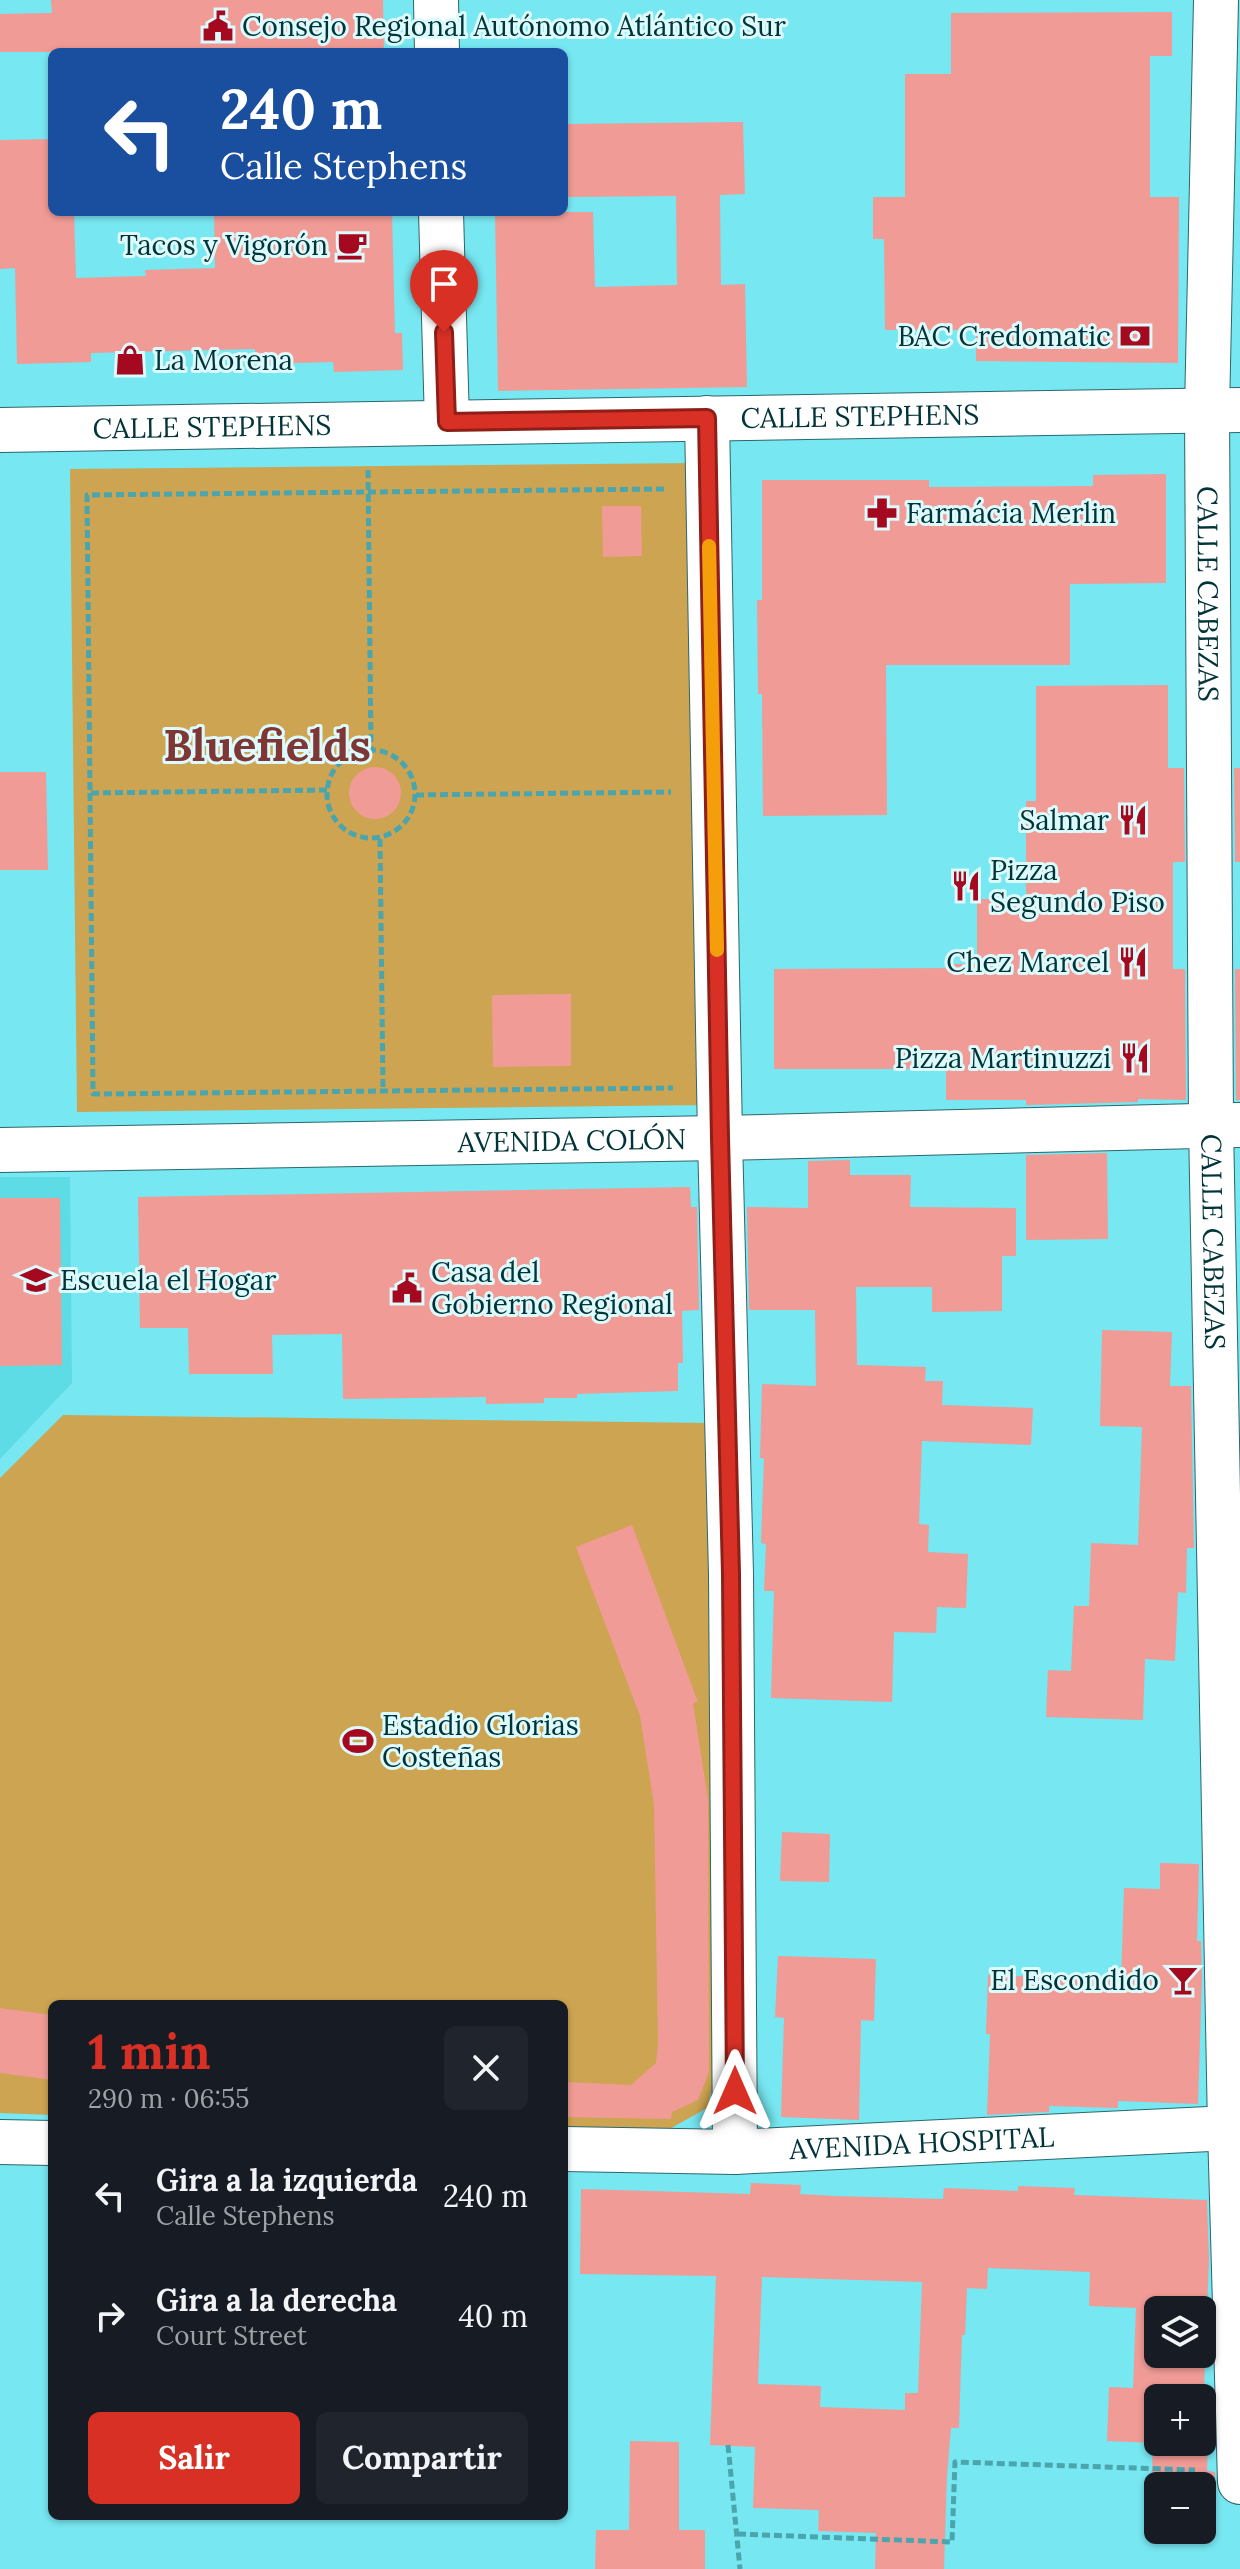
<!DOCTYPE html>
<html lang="es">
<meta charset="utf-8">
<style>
body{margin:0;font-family:Lora,serif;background:#20242c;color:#f1f3f6;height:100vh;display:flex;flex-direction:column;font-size:30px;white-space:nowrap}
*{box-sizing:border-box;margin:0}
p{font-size:26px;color:#9ea1a6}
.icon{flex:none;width:44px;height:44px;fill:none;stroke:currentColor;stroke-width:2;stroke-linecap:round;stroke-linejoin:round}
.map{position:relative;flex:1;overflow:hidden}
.drawer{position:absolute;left:48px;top:2000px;width:520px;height:520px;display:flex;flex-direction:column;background:#171b24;border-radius:12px;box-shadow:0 2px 6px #0004}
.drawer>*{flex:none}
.guide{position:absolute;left:48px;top:48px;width:520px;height:168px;border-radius:12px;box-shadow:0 2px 6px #0004;background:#1a4fa0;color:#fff;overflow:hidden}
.buttons{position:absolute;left:1144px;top:2296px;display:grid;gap:16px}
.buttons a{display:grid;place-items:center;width:72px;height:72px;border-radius:12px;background:#171b24;box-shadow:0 2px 6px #0004;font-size:40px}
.pin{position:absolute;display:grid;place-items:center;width:68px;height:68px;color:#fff;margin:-82px -34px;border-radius:50% 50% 50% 0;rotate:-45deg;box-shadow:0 0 8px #0007}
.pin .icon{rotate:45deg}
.me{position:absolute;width:88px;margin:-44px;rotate:0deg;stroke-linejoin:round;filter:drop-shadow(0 0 6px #0008)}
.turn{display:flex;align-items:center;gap:28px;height:168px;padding:0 40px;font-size:36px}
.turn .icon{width:104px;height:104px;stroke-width:2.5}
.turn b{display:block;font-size:56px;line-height:68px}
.round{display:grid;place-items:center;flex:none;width:84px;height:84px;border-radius:12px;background:#20242c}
.summary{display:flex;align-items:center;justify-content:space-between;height:136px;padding:0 40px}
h1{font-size:48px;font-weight:800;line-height:60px;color:#d93025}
.action{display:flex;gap:16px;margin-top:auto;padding:16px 40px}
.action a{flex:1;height:92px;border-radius:12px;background:#d93025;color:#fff;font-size:32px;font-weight:800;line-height:92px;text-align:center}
.action a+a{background:#20242c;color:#f1f3f6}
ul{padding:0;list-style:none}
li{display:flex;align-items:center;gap:24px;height:120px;padding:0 40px}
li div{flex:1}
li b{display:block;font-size:30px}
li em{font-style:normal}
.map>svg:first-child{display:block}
</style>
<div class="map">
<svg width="1240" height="2569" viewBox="0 0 1240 2569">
<rect width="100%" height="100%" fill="#77e7f1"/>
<polygon fill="#5ddce6" points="0,1177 70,1177 72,1383 0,1459"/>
<g fill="#cda451">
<polygon points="701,463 708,1105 77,1112 70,469"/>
<polygon points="63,1415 711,1423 722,2054 707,2108 666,2131 564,2128 564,2004 52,2004 52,2115 0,2113 0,1478"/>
</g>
<g fill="#f19b96" fill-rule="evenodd">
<polygon points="51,0 383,0 384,52 0,52 0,14 52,13"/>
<polygon points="1172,12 1172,56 1150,56 1150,197 1179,197 1178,363 976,361 976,330 885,330 884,239 873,239 873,197 905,197 905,74 951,74 951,13"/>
<polygon points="743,122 745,194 720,195 721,285 745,284 747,387 498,391 495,212 593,212 595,287 677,285 676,196 564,197 564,124"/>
<polygon points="52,139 52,212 74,212 76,278 146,276 145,270 215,268 214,212 392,212 395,333 402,333 403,370 334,372 333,362 256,364 255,349 91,353 91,362 17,364 15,268 0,269 0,140"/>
<polygon points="1166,474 1166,583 1070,584 1070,665 886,665 887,815 763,816 762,694 758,694 757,600 762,600 762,480 929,480 929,487 1093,486 1093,475"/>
<polygon points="602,506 641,506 642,556 603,557"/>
<polygon points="1168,685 1168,768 1184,768 1185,862 1173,862 1173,969 1185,969 1186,1100 1138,1099 1138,1102 1026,1105 1026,1100 946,1100 946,1069 774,1069 774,969 945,968 945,964 977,964 977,899 1026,899 1026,801 1036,801 1036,686"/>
<circle cx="375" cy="793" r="26"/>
<polygon points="1234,768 1240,768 1240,862 1235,862"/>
<polygon points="0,772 46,772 48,870 0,870"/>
<polygon points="1235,969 1240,969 1240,1100 1236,1100"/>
<polygon points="571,994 571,1066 493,1067 492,995"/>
<polygon points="1107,1153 1108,1239 1026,1240 1026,1155"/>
<polygon points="850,1160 850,1175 911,1175 910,1207 1016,1208 1016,1256 1002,1256 1002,1311 932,1312 932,1287 856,1287 857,1365 926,1367 925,1381 943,1381 942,1405 1033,1408 1031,1445 922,1441 919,1524 929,1525 928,1552 968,1554 966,1608 937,1607 936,1633 894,1632 892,1702 771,1698 774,1591 764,1591 766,1544 761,1543 764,1458 760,1458 762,1384 816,1386 815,1310 749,1310 747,1207 808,1208 808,1161"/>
<polygon points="690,1187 691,1207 697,1207 699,1310 682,1311 683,1363 678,1363 678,1391 577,1394 577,1398 544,1398 544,1403 486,1404 486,1397 343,1399 342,1334 272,1335 273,1374 189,1374 188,1328 140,1328 138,1197"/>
<polygon points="0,1198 60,1198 62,1365 0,1366"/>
<polygon points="1102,1330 1172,1332 1170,1386 1191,1386 1194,1548 1187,1548 1186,1593 1178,1592 1175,1661 1145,1659 1143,1720 1046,1717 1048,1670 1071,1671 1074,1606 1089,1606 1091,1543 1138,1545 1142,1427 1100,1426"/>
<polygon points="632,1525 698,1702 693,1703 708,1800 709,2072 698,2100 672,2112 671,2119 564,2117 564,2082 631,2085 656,2063 658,2043 654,1805 640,1716 576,1547"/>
<polygon points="782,1832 830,1834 829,1882 780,1881"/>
<polygon points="1160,1863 1199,1864 1197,1941 1201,1941 1202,1977 1198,2104 1118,2101 1118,2108 1049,2106 1049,2112 987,2115 990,2034 986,2034 988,1975 1121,1980 1124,1888 1160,1889"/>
<polygon points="778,1956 876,1959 874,2021 861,2020 859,2120 781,2117 784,2018 775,2017"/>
<polygon points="0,2008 52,2015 52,2080 0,2073"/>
<path d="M 751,2183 L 801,2185 L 800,2194 L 835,2196 L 943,2199 L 944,2188 L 1018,2191 L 1018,2186 L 1075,2188 L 1074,2195 L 1207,2200 L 1209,2259 L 1204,2390 L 1210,2390 L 1207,2471 L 1215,2472 L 1215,2523 L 1202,2522 L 1202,2486 L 1158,2486 L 1158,2521 L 1150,2520 L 1153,2443 L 1107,2441 L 1109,2387 L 1133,2388 L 1136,2308 L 1089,2306 L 1090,2272 L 988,2268 L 987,2289 L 967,2288 L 965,2335 L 962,2335 L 959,2428 L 951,2428 L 947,2476 L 944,2569 L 875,2569 L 876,2533 L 818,2531 L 819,2510 L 753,2508 L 755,2447 L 710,2445 L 716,2276 L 580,2274 L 581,2189 L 750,2194 ZM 762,2277 L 922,2282 L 918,2393 L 905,2393 L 905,2410 L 820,2407 L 821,2386 L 758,2384 ZM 1158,2310 L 1202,2310 L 1202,2354 L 1158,2354 ZM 1158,2398 L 1202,2398 L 1202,2442 L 1158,2442 Z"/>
<polygon points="630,2441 679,2442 679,2530 705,2530 705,2569 595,2569 596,2530 629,2530"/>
</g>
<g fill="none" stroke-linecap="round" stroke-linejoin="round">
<g stroke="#2b676c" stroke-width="46">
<g id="minor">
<polyline points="436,0 437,52"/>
<path id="s1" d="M 1216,0 L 1207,410 L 1211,1125 L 1230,2128 L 1240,2482"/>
<polyline points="441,212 447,422"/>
<polyline points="707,418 720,1138 731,1574 735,2152"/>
<path id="s2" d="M 0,430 L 1240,410"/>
<path id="s3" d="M 0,1150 L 720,1138 L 1238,1125"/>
<polyline points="0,2142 52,2143"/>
<path id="s4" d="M 564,2149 L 735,2152 L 1230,2128"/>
</g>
</g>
<g stroke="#4ba5ad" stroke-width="5" stroke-dasharray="8 4" stroke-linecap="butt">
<polyline points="368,470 371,749"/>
<circle cx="371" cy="794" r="44"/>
<polyline points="327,790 90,793 87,495 664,489"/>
<polyline points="90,793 93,1094 673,1088"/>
<polyline points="416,795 671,792"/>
<polyline points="380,839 383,1091"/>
<polyline points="728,2445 740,2569"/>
<polyline points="738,2534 952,2542 955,2462 1195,2470"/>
</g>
<use href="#minor" stroke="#fff" stroke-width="44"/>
</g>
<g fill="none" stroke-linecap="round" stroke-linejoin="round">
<g stroke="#8d1f18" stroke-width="20">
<polyline id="route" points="444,332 447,422 707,418 720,1138 731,1574 735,2091"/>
</g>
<use href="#route" stroke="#d93025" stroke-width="14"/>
<polyline stroke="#f59e0b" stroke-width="14" points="709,546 717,950"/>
</g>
<defs>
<g id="civic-bare" transform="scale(2.4)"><path d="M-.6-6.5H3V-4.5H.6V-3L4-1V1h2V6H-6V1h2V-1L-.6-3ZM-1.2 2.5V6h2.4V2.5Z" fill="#a40920" stroke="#ddfafd" stroke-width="2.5" paint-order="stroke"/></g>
<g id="cafe-bare" transform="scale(2.4)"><path d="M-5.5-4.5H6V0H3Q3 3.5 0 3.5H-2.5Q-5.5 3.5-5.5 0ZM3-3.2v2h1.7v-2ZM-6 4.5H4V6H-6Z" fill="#a40920" stroke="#ddfafd" stroke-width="2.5" paint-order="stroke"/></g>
<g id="bank-bare" transform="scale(2.4)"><path d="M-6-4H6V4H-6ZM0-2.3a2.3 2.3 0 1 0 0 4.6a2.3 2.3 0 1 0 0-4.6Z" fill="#a40920" stroke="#ddfafd" stroke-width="2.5" paint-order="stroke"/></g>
<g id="shop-bare" transform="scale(2.4)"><path d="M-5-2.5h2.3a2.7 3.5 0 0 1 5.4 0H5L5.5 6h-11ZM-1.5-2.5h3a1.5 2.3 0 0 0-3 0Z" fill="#a40920" stroke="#ddfafd" stroke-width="2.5" paint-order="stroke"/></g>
<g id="pharmacy-bare" transform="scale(2.4)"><path d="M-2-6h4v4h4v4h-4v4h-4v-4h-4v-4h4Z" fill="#a40920" stroke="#ddfafd" stroke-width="2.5" paint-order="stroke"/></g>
<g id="restaurant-bare" transform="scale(2.4)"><path d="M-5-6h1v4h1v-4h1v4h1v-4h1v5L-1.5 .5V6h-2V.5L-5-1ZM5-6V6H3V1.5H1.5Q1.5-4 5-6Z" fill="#a40920" stroke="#ddfafd" stroke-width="2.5" paint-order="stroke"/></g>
<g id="school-bare" transform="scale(2.4)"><path d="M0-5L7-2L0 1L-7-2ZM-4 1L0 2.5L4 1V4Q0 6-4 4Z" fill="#a40920" stroke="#ddfafd" stroke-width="2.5" paint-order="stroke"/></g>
<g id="stadium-bare" transform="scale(2.4)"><path d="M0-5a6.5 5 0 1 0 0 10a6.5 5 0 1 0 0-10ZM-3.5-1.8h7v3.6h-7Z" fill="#a40920" stroke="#ddfafd" stroke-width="2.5" paint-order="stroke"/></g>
<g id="bar-bare" transform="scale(2.4)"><path d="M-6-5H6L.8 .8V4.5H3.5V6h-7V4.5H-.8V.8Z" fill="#a40920" stroke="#ddfafd" stroke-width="2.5" paint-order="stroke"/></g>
</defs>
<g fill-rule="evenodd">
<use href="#civic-bare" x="218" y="26"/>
<use href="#cafe-bare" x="352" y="245"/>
<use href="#bank-bare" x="1135" y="336"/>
<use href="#shop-bare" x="130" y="360"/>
<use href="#pharmacy-bare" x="882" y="513"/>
<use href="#restaurant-bare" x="1133" y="820"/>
<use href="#restaurant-bare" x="966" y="886"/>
<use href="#restaurant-bare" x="1133" y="962"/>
<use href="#restaurant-bare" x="1135" y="1058"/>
<use href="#school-bare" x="36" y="1280"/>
<use href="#civic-bare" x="407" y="1288"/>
<use href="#stadium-bare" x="358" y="1741"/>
<use href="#bar-bare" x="1183" y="1980"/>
</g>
<g text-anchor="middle" stroke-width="6" stroke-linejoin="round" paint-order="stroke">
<g font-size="28" fill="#003438" stroke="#ddfafd" text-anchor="start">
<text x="242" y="36">Consejo Regional Autónomo Atlántico Sur</text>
<text x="328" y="255" text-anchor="end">Tacos y Vigorón</text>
<text x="1111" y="346" text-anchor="end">BAC Credomatic</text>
<text x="154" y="370">La Morena</text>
<text x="906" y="523">Farmácia Merlin</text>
<text x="1109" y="830" text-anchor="end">Salmar</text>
<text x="990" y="880">Pizza<tspan x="990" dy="32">Segundo Piso</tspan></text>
<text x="1109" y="972" text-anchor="end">Chez Marcel</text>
<text x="1111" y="1068" text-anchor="end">Pizza Martinuzzi</text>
<text x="431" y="1282">Casa del<tspan x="431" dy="32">Gobierno Regional</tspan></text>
<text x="60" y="1290">Escuela el Hogar</text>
<text x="382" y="1735">Estadio Glorias<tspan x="382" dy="32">Costeñas</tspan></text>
<text x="1159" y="1990" text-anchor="end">El Escondido</text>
</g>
<g font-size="28" fill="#003438" stroke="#ddfafd">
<text dy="10" stroke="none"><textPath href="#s2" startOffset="860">CALLE STEPHENS</textPath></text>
<text dy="10" stroke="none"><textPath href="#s2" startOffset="212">CALLE STEPHENS</textPath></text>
<text dy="10" stroke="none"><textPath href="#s1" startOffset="594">CALLE CABEZAS</textPath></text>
<text dy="10" stroke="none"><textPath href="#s3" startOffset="572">AVENIDA COLÓN</textPath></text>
<text dy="10" stroke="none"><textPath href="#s1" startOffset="1242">CALLE CABEZAS</textPath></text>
<text dy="10" stroke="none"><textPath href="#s4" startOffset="358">AVENIDA HOSPITAL</textPath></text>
</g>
<g font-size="44" font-weight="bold" fill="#7e3735" stroke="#ddfafd">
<text x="267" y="761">Bluefields</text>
</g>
</g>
</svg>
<div class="buttons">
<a><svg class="icon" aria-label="layers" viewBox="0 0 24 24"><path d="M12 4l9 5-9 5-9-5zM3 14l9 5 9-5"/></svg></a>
<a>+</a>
<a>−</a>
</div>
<div class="pin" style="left:444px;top:332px;background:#d93025"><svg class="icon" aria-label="arrive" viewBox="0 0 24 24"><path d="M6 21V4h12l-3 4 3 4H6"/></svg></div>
<svg class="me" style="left:735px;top:2091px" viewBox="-20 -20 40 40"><path d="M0-17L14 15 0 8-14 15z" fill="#d93025" stroke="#fff" stroke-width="4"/></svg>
<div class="guide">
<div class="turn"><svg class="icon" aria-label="left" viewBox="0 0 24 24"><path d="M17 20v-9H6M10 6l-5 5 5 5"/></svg><div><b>240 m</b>Calle Stephens</div></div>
</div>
<section class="drawer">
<div class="summary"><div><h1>1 min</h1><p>290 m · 06:55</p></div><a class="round"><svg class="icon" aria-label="close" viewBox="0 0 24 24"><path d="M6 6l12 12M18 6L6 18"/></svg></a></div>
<ul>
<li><svg class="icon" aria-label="left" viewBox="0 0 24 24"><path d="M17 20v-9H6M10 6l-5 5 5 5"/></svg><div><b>Gira a la izquierda</b><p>Calle Stephens</p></div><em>240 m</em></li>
<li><svg class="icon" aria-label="right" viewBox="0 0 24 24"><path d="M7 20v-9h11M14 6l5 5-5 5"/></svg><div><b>Gira a la derecha</b><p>Court Street</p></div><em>40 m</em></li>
</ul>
<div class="action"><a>Salir</a><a>Compartir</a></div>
</section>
</div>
